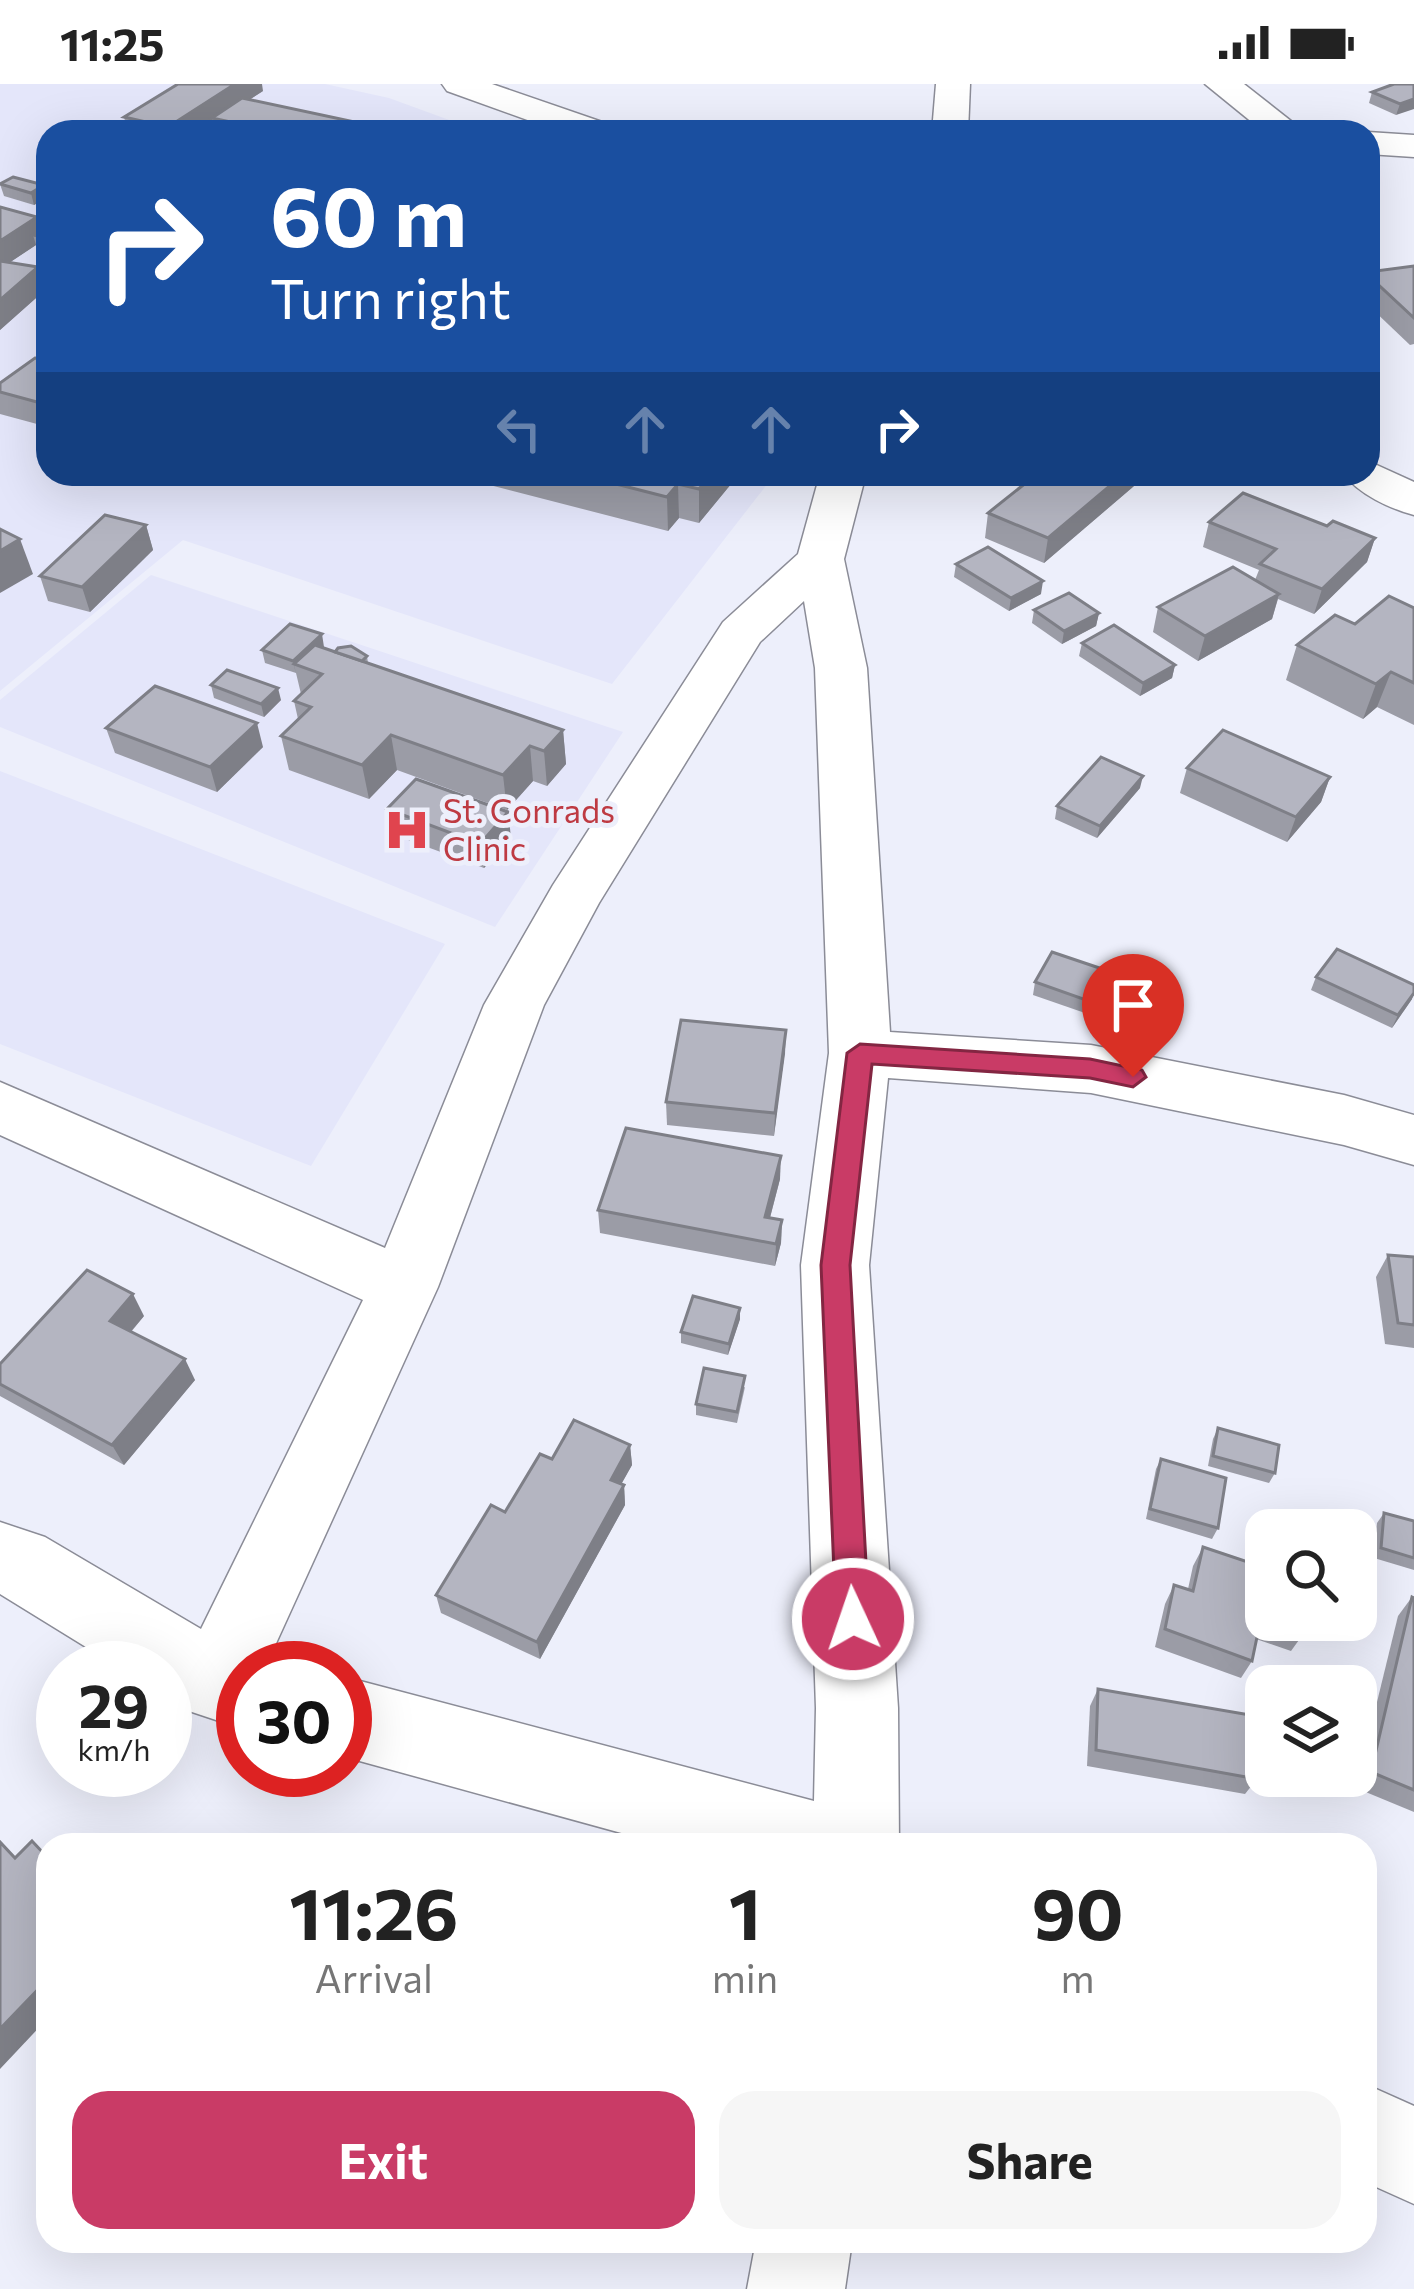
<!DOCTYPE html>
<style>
body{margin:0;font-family:Commissioner,sans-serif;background:#f6f6f6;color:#222;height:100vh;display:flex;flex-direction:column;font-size:45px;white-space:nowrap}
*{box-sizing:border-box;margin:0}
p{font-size:39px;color:#767676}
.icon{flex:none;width:66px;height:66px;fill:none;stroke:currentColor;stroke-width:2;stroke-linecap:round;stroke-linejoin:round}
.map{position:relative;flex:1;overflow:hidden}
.sheet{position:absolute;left:36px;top:1749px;width:1341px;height:420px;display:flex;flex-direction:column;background:#fff;border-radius:36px;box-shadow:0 12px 48px #0002}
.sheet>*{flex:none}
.banner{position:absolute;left:36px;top:36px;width:1344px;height:366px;border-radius:36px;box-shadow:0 12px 48px #0002;background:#1a4fa0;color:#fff;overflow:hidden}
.fabs{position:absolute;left:1245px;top:1425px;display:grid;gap:24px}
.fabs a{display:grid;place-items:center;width:132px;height:132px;border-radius:24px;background:#fff;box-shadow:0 12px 48px #0002;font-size:60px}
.speed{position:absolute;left:36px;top:1557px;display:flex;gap:24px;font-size:60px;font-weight:700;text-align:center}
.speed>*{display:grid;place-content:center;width:156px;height:156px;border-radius:50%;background:#fff;box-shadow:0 12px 48px #0002;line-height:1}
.speed small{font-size:30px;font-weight:400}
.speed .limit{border:18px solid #d22;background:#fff;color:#111}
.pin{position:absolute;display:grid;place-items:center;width:102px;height:102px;color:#fff;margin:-123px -51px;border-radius:50% 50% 50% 0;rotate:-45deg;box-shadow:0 0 12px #0007}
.pin .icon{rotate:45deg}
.me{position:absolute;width:132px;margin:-66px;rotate:357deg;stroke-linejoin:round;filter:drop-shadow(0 0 9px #0008)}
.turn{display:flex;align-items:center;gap:42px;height:252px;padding:0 36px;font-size:54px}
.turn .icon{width:156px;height:156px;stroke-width:2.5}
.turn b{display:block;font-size:84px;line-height:102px}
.lanes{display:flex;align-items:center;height:114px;padding:0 36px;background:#0003;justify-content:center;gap:60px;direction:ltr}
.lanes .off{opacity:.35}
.eta{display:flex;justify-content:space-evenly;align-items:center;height:204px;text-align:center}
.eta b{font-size:72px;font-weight:700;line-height:84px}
.button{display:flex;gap:24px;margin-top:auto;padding:24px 36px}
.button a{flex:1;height:138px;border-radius:36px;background:#c93b66;color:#fff;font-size:48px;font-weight:700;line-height:138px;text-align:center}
.button a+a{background:#f6f6f6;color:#222}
.status{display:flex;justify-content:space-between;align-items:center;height:84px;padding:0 60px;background:#fff;direction:ltr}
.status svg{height:33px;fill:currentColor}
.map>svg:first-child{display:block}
</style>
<div class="status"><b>11:25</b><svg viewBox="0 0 49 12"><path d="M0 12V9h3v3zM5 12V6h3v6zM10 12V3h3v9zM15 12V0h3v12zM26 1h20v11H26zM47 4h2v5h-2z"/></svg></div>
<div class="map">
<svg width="1414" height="2205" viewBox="0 0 1414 2205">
<rect width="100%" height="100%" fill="#edeffb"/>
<g fill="#e4e6fa">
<polygon points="0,0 325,0 389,14 482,48 48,48 48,390 775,390 612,600 183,456 0,607"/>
<polygon points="151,491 623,648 495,843 0,643 0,616"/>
<polygon points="0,687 445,860 311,1082 0,960"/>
</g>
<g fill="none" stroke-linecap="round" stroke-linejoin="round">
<g stroke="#8b8c97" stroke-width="3">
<g id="minor">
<polygon points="936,0 970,0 968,48 932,48"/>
<polygon points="1205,0 1244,0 1305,48 1264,48"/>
<polygon points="1368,48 1414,51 1414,73 1368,70"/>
<polygon points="820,390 866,390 844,475 867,584 890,948 1091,961 1344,1011 1414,1031 1414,1081 1344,1061 1091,1009 888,994 869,1181 898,1624 899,1761 665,1761 345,1673 345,1593 814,1717 816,1624 801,1181 829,969 815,584 804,517 760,558 599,819 544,921 438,1203 268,1577 274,1584 243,1584 243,1645 189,1627 165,1612 165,1584 120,1584 0,1510 0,1438 45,1453 201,1545 363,1216 0,1051 0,998 385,1164 484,921 553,801 723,538 798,470"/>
<polygon points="1365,2000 1414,2022 1414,2120 1365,2098"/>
<polygon points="756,2157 852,2157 845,2205 747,2205"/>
</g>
</g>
<g stroke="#8b8c97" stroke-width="3">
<g id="major">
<polygon points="442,0 492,0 608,40 613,48 561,48 447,7"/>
<path d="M 1368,377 L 1414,398 L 1414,431 C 1391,425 1358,410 1344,390 L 1368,390 Z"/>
</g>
</g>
<use href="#minor" fill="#fff" fill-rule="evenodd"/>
<use href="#major" fill="#fff" fill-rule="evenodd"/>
</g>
<g fill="#9b9ca6">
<polygon points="1414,0 1396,31 1369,19 1372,8"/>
<polygon points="263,7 249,16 392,48 215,48 213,39 200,48 128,48 124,33"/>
<polygon points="0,100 44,101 48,113 34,121 4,112"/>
<polygon points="0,123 41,145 48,141 48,176 40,174 36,161 10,178 45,206 0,246"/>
<polygon points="1414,182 1414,260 1410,261 1368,221 1368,188"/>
<polygon points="48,277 48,343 0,330 0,299"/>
<polygon points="447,390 736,390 736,394 699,439 679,434 668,447"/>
<polygon points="1134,402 1044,479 985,454 988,429"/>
<polygon points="1209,438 1327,442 1375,454 1367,478 1314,530 1278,515 1272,535 1198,577 1153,548 1158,523 1255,496 1259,486 1203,463"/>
<polygon points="146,441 153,466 90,528 48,517 40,492"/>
<polygon points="956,480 1041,510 1009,527 954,493"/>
<polygon points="1414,524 1414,641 1377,623 1363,635 1286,596 1297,561 1355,540"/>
<polygon points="1034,526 1099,529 1096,542 1062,560 1032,539"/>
<polygon points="1082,559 1175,581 1172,594 1140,612 1079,572"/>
<polygon points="324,563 335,568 367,572 368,579 563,646 566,680 547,702 533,697 507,726 397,686 369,715 289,686 281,652 298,635 294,617 301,610 296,589 265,579 262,566"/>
<polygon points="211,601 281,616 264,633 214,614"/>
<polygon points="106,644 263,663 217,708 115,669"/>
<polygon points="1187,684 1330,693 1321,718 1287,758 1180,709"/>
<polygon points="1140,704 1097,754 1055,735 1057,722"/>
<polygon points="387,725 511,753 484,784 392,750"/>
<polygon points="1316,893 1412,915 1392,944 1311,906"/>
<polygon points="1129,894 1126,906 1111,938 1033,911 1035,898"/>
<polygon points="786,946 774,1052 667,1041 666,1018"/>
<polygon points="780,1095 770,1134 782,1136 781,1159 775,1182 600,1149 598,1126"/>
<polygon points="1388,1171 1414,1173 1414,1264 1385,1260 1376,1193"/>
<polygon points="740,1224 740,1235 728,1271 681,1259 681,1248"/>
<polygon points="144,1232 131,1248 195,1296 124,1381 0,1312 0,1280"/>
<polygon points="745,1303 737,1339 696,1331 696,1320"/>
<polygon points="1218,1344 1275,1389 1269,1399 1208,1382 1213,1355"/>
<polygon points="630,1361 632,1381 621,1400 624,1401 625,1421 540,1575 441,1529 436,1511 552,1375"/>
<polygon points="1161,1375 1218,1444 1212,1455 1146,1435 1156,1385"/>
<polygon points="1384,1429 1414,1437 1414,1486 1374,1474 1377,1439"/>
<polygon points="1203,1463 1304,1549 1291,1567 1256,1555 1252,1577 1241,1594 1155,1563 1165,1520 1174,1501 1188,1505 1193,1482"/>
<polygon points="1412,1513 1414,1514 1414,1728 1356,1704 1398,1532"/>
<polygon points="1098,1605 1257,1695 1245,1710 1087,1682 1090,1622"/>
</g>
<g fill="#7e7f87">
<polygon points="235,0 262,0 263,7 219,35 212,34 213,39 200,48 169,48 168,43"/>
<polygon points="1414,15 1414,25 1396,31 1400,20"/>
<polygon points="44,101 48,113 34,121 31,109"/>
<polygon points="37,133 44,153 33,151 36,161 0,185 0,157"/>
<polygon points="38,183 45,206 0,246 0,216"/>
<polygon points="712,390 736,390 736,394 699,439 699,405"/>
<polygon points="1124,390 1136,390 1134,402 1044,479 1048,454"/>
<polygon points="678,400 679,434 668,447 667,413"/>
<polygon points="146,441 153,466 90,528 82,503"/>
<polygon points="1375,454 1367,478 1314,530 1322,505"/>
<polygon points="20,455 33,490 0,509 0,467"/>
<polygon points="1043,497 1041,510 1009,527 1011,514"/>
<polygon points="1279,510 1272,535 1198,577 1205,552"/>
<polygon points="1099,529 1096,542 1062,560 1064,547"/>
<polygon points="322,550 324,563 302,583 294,580 296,590 293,577"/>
<polygon points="1175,581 1172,594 1140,612 1143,599"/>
<polygon points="1391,588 1377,623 1363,635 1376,600"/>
<polygon points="278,604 281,616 264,633 261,620"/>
<polygon points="257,639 263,663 217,708 210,683"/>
<polygon points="563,646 566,680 547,702 544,667"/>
<polygon points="391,651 397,686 369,715 362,681"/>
<polygon points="530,662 533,697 507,726 503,691"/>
<polygon points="1143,692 1140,704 1097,754 1100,742"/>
<polygon points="1330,693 1321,718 1287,758 1296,733"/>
<polygon points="508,728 511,753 484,784 480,760"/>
<polygon points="1129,894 1126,906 1111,938 1114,926"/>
<polygon points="1414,909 1412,915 1392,944 1398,931"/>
<polygon points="786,946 785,970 774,1052 775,1029"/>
<polygon points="781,1072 780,1095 764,1156 765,1133"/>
<polygon points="782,1136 781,1159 775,1182 776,1160"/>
<polygon points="133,1210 144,1232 121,1259 110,1237"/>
<polygon points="740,1224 740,1235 728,1271 729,1260"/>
<polygon points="185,1275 195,1296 124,1381 112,1361"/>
<polygon points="630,1361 632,1381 613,1415 611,1396"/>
<polygon points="624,1401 625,1421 540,1575 537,1558"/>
<polygon points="48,1895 48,1934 0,1985 0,1945"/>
</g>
<g fill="#b4b5c1" stroke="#7e7f87" stroke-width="3">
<polygon points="178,0 235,0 168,43 124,33"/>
<polygon points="1394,0 1414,0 1414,15 1400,20 1372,8"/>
<polygon points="242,14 392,46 389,48 277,48 212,34"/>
<polygon points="69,44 87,48 63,48"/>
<polygon points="13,93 44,101 31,109 0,100"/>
<polygon points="0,123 37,133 0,157"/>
<polygon points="48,141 48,154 33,151"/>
<polygon points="0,177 38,183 0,216"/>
<polygon points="1414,182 1414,234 1368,191 1368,188"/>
<polygon points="35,274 48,277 48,321 0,308 0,299"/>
<polygon points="577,390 712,390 699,405 678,400 667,413"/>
<polygon points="1037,390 1124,390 1048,454 988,429"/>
<polygon points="1243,409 1327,442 1333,437 1375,454 1322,505 1260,480 1276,465 1209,438"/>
<polygon points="105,431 146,441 82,503 40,492"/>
<polygon points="0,445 20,455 0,467"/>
<polygon points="988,463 1043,497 1011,514 956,480"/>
<polygon points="1233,483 1279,510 1205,552 1158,523"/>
<polygon points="1069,509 1099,529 1064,547 1034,526"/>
<polygon points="1389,512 1414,524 1414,599 1391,588 1376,600 1297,561 1335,531 1355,540"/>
<polygon points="290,540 322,550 293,577 262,566"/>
<polygon points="1114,541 1175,581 1143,599 1082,559"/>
<polygon points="315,561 563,646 544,667 530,662 503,691 391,651 362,681 281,652 311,623 294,617 322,590 294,580"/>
<polygon points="351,562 367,572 362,577 335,568 338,564"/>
<polygon points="227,586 278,604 261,620 211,601"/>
<polygon points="155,602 257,639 210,683 106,644"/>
<polygon points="1223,646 1330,693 1296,733 1187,684"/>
<polygon points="1101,673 1143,692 1100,742 1057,722"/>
<polygon points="416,695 508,728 480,760 387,725"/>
<polygon points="1337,865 1414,901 1414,909 1398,931 1316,893"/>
<polygon points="1052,868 1129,894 1114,926 1035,898"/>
<polygon points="681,936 786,946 775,1029 666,1018"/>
<polygon points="626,1044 781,1072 765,1133 782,1136 776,1160 598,1126"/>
<polygon points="1388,1171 1414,1173 1414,1241 1398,1239"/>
<polygon points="87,1186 133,1210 110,1237 185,1275 112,1361 0,1300 0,1280"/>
<polygon points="693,1212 740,1224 729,1260 681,1248"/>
<polygon points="704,1284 745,1292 737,1328 696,1320"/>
<polygon points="574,1336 630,1361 611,1396 624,1401 537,1558 436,1511 491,1421 505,1428 540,1370 552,1375"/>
<polygon points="1218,1344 1279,1361 1275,1389 1213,1372"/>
<polygon points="1161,1375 1226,1394 1218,1444 1150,1425"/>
<polygon points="1384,1429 1414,1437 1414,1474 1381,1464"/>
<polygon points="1203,1463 1266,1484 1266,1536 1261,1534 1252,1577 1165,1545 1174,1501 1193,1507"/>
<polygon points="1412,1513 1414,1514 1414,1706 1371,1688"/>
<polygon points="1266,1536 1306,1536 1304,1549"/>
<polygon points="1098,1605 1256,1632 1257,1695 1096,1666"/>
<polygon points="32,1757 48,1774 48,1895 0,1945 0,1758 15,1774"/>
</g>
<polygon fill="#c93b66" stroke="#832642" stroke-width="3" points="860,960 1090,975 1142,986 1146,993 1133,1003 1090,994 872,980 850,1181 869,1535 864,1546 853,1551 841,1546 836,1535 821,1181 847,969"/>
<defs>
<g id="hospital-bare" transform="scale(3.6)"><path d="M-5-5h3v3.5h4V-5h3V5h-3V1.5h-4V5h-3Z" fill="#e0444e" stroke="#edeffb" stroke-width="2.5" paint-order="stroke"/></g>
</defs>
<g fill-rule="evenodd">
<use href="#hospital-bare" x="407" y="746"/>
</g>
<g text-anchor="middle" stroke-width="10" stroke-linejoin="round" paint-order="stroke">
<g font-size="33" fill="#be3a42" stroke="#edeffb" text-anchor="start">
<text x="443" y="739">St. Conrads<tspan x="443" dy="38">Clinic</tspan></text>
</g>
</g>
</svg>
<div class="fabs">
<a><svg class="icon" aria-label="search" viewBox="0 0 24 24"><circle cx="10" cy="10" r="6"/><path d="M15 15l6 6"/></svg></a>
<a><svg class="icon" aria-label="layers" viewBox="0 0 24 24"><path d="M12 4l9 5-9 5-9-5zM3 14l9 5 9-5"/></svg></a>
</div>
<div class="speed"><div>29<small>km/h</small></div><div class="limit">30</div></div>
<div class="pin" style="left:1133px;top:993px;background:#d93025"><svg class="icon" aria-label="arrive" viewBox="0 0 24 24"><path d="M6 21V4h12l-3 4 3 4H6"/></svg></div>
<svg class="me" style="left:853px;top:1535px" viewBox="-20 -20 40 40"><circle r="17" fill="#c93b66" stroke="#fff" stroke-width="3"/><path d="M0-11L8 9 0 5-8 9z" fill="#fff"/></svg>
<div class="banner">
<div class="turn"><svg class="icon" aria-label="right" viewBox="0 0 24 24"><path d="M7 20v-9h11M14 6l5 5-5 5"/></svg><div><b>60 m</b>Turn right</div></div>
<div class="lanes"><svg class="icon off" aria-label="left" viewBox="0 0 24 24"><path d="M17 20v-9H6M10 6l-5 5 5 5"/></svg><svg class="icon off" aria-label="ahead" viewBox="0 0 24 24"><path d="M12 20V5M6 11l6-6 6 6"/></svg><svg class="icon off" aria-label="ahead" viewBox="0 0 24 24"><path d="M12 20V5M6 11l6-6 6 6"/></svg><svg class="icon" aria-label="right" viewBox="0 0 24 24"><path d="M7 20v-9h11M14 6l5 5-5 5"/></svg></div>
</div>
<section class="sheet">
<div class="eta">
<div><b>11:26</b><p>Arrival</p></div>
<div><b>1</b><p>min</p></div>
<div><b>90</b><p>m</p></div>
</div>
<div class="button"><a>Exit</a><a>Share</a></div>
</section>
</div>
